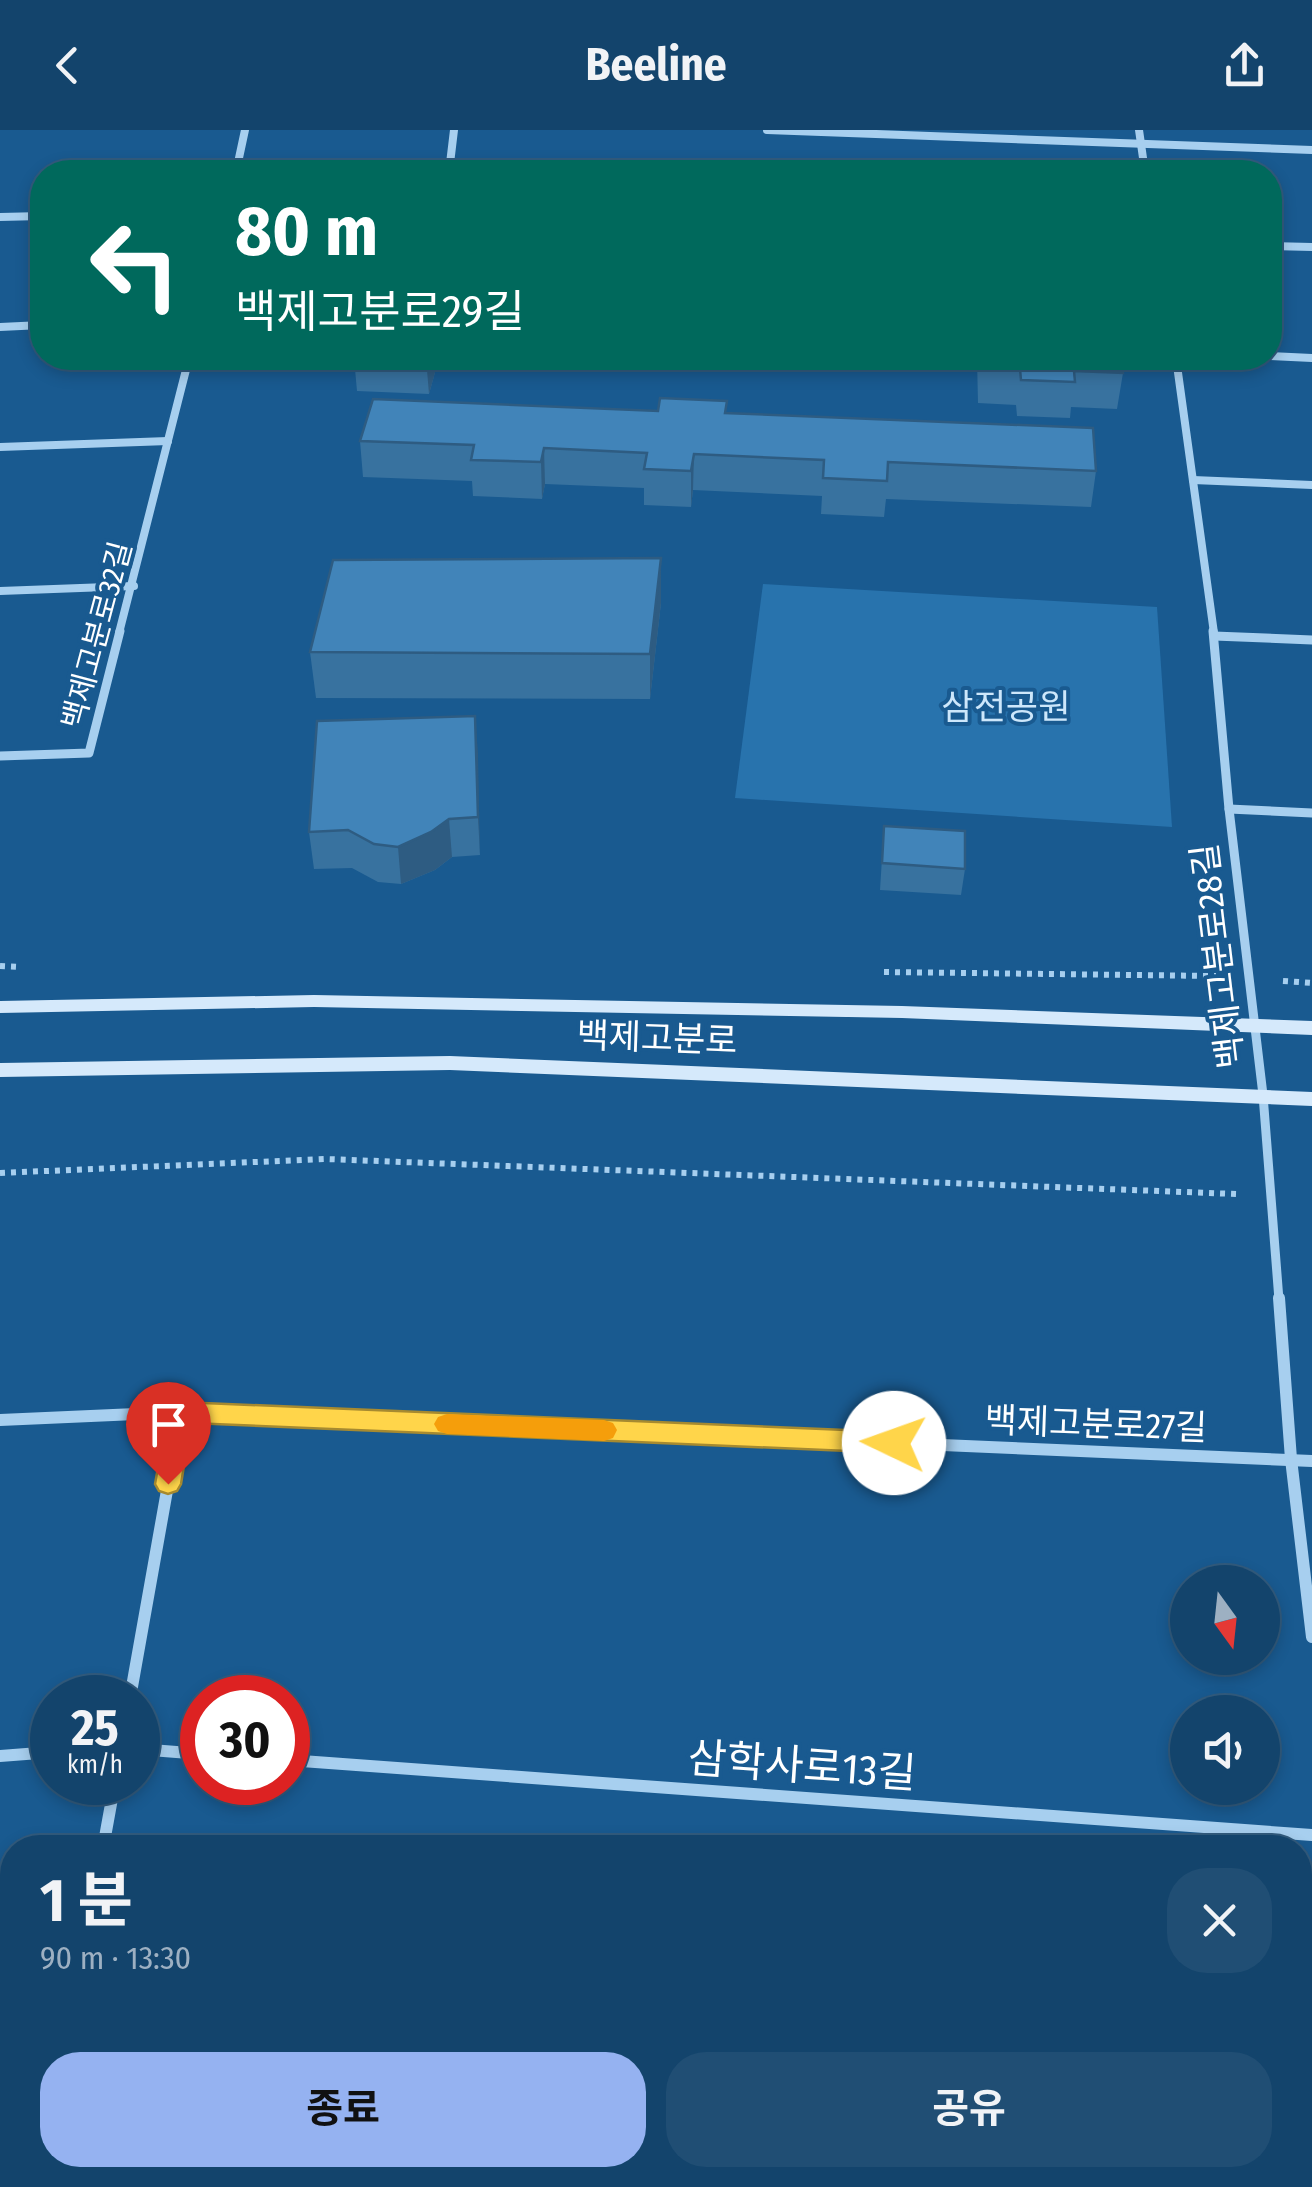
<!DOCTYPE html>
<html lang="ko">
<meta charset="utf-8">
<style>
body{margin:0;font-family:"Fira Sans Condensed","Noto Sans KR",sans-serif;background:#204e74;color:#f1f3f6;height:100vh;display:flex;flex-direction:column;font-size:38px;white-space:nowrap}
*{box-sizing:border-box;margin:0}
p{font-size:32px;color:#9db0c2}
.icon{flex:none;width:55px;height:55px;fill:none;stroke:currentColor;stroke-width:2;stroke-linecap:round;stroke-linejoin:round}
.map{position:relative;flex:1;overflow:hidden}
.panel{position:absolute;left:0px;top:1705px;width:1312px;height:352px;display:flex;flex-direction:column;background:#13446c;border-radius:40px 40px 0 0;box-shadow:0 5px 15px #0003,0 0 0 2px #325c7f}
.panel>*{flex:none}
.top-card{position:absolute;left:30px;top:30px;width:1252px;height:210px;border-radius:40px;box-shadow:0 5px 15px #0003,0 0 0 2px #325c7f;background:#00695c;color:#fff;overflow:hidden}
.needle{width:65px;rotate:165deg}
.fabs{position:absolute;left:1170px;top:1435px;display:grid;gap:20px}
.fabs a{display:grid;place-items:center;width:110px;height:110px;border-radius:50%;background:#13446c;box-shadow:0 5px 15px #0003,0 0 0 2px #325c7f;font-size:50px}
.speed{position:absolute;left:30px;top:1545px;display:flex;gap:20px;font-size:50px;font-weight:700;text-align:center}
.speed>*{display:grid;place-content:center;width:130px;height:130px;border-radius:50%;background:#13446c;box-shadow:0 5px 15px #0003,0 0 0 2px #325c7f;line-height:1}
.speed small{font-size:25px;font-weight:400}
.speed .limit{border:15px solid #d22;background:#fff;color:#111}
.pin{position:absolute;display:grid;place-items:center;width:85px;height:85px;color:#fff;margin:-102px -42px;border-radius:50% 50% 50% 0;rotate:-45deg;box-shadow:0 0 10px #0007}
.pin .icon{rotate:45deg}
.me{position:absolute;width:110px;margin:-55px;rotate:273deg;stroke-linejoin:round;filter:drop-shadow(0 0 8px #0008)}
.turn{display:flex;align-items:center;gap:35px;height:210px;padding:0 40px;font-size:45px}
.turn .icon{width:130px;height:130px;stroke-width:2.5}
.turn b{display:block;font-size:70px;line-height:85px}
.round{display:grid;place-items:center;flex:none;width:105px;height:105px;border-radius:40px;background:#204e74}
.head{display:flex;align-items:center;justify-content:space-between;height:170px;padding:0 40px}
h1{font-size:60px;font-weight:700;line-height:75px}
.primary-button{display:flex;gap:20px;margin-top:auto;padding:20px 40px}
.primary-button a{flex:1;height:115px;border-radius:40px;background:#95b2f1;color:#111;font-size:40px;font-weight:700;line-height:115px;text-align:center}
.primary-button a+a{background:#204e74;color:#f1f3f6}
header{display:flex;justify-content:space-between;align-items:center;height:130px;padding:0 40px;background:#13446c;font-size:45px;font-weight:700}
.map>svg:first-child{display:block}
</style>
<header><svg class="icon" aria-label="back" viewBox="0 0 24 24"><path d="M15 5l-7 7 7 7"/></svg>Beeline<svg class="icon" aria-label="share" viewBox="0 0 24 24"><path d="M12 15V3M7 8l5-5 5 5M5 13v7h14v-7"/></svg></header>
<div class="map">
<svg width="1312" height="2057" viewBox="0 0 1312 2057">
<rect width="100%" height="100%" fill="#195a90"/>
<polygon fill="#2873ad" points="763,454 1157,477 1172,697 735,668"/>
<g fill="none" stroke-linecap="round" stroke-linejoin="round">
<g stroke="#a7cfef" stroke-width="6" stroke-dasharray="5 6" stroke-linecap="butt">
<polyline points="0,836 21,837"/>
<polyline points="884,842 1216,846"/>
<polyline points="1283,851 1312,853"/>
<polyline points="0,1043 325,1029 1236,1064"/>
</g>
<g stroke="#a7cfef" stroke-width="8">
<polyline points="767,0 1312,20"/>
<polyline points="1139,0 1145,42"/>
<polyline points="236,42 245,0"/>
<polyline points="449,42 454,0"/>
<polyline points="0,87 42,86"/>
<polyline points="1270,116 1312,117"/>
<polyline points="0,197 42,195"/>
<polyline points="1270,226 1312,228"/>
<polyline points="1176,228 1214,503"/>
<polyline points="0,317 168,311"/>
<polyline points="1193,350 1312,355"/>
<polyline points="0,461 134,456"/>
<polyline points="119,503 189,228"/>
</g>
<g stroke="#a7cfef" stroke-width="9">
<polyline points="1213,501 1229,679 1263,965 1279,1170"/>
<polyline points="1214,506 1312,510"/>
<polyline points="0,626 89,623 120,501"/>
<polyline points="1229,679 1312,683"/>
</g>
<g stroke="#a7cfef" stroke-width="12">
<polyline points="1279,1168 1291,1329 1312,1507"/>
<polyline points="0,1290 181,1282 1312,1331"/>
<polyline points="130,1568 181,1282"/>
<polyline points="138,1619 202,1624"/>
<polyline points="0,1626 52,1622"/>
<polyline points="288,1630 1312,1705"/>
<polyline points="103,1718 115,1652"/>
<polyline points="44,2057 46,2045"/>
</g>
<g fill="#d5e9fb" fill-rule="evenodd">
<polygon points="314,865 902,876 1312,891 1312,905 902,888 314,877 0,883 0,871"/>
<polygon points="450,926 1312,962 1312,976 450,940 0,947 0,933"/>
</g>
</g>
<g fill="#38729f">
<polygon points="354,228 439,228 429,264 357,261"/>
<polygon points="977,228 1113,228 1123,243 1117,279 1071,277 1070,288 1017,286 1016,275 978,273"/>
<polygon points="727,283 1096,341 1091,377 886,369 884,387 821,384 822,366 693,360 691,377 644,375 644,358 545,354 542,369 473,366 472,351 363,347 360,311"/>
<polygon points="661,428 661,473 650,569 316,568 310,522"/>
<polygon points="475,586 480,725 452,727 435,740 401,754 378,752 352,738 314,739 309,702"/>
<polygon points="884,696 965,739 961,765 880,760"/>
</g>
<g fill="#2e5c82">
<polygon points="426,228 439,228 429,264"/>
<polygon points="544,318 545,354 542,369 541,332"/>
<polygon points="694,324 693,360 691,377 691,341"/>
<polygon points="661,428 661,473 650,569 650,524"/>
<polygon points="475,586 478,623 480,725 478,687"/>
<polygon points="449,689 452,727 435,740 401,754 398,717"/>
</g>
<g fill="#4184b9" stroke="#2e5c82" stroke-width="2.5">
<polygon points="982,228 1121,229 1123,243 1074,241 1075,252 1021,250 1020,239 982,238"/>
<polygon points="660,268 727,271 725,283 1093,298 1096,341 888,332 887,351 823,348 824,330 694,324 691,341 644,339 647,323 544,318 541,332 471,330 474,315 360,311 373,269 658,281"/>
<polygon points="661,428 650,524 310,522 333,430"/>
<polygon points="475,586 478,687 449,689 431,702 398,717 374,714 348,700 309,702 317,591"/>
<polygon points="884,696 965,701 965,739 882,733"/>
</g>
<polygon fill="#ffd54a" stroke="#a68a30" stroke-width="2.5" points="180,1272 894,1302 903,1305 907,1313 903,1320 894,1323 191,1293 181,1354 177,1361 168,1364 159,1361 155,1354 168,1282 172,1275"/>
<polygon fill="#f59e0b" points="447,1284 604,1290 613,1293 617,1300 613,1308 604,1311 447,1304 438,1301 434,1294 438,1287"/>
<g text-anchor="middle" stroke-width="8" stroke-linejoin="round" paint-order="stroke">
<g font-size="30" fill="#fff" stroke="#195a90">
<text transform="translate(97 505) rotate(-75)" y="10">백제고분로32길</text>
</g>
<g font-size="35" fill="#cde7fb" stroke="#195a90">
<text x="1006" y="589">삼전공원</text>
</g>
<g font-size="35" fill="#fff" stroke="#195a90">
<text transform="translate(1218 826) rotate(-97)" y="12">백제고분로28길</text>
<text transform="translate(657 908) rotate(2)" y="12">백제고분로</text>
<text transform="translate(1096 1294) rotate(2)" y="12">백제고분로27길</text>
</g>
<g font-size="42" fill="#fff" stroke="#195a90">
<text transform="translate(802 1635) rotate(4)" y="15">삼학사로13길</text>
</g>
</g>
</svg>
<div class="fabs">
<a><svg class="needle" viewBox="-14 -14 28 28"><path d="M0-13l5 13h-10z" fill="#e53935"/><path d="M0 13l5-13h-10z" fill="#9db0c2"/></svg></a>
<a><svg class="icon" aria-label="sound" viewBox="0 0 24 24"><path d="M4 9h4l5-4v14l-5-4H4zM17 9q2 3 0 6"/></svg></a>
</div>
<div class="speed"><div>25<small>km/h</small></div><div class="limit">30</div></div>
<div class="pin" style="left:168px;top:1354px;background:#d93025"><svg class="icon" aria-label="arrive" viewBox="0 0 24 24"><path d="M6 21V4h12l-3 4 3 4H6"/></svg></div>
<svg class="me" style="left:894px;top:1313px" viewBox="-20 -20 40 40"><circle r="19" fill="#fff"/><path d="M0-13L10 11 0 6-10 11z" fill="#ffd54a"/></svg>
<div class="top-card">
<div class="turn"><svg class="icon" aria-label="left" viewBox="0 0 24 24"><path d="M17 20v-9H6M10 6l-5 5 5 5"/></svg><div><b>80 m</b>백제고분로29길</div></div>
</div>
<section class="panel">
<div class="head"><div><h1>1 분</h1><p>90 m · 13:30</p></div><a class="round"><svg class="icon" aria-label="close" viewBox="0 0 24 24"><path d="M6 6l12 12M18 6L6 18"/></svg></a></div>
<div class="primary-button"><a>종료</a><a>공유</a></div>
</section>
</div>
